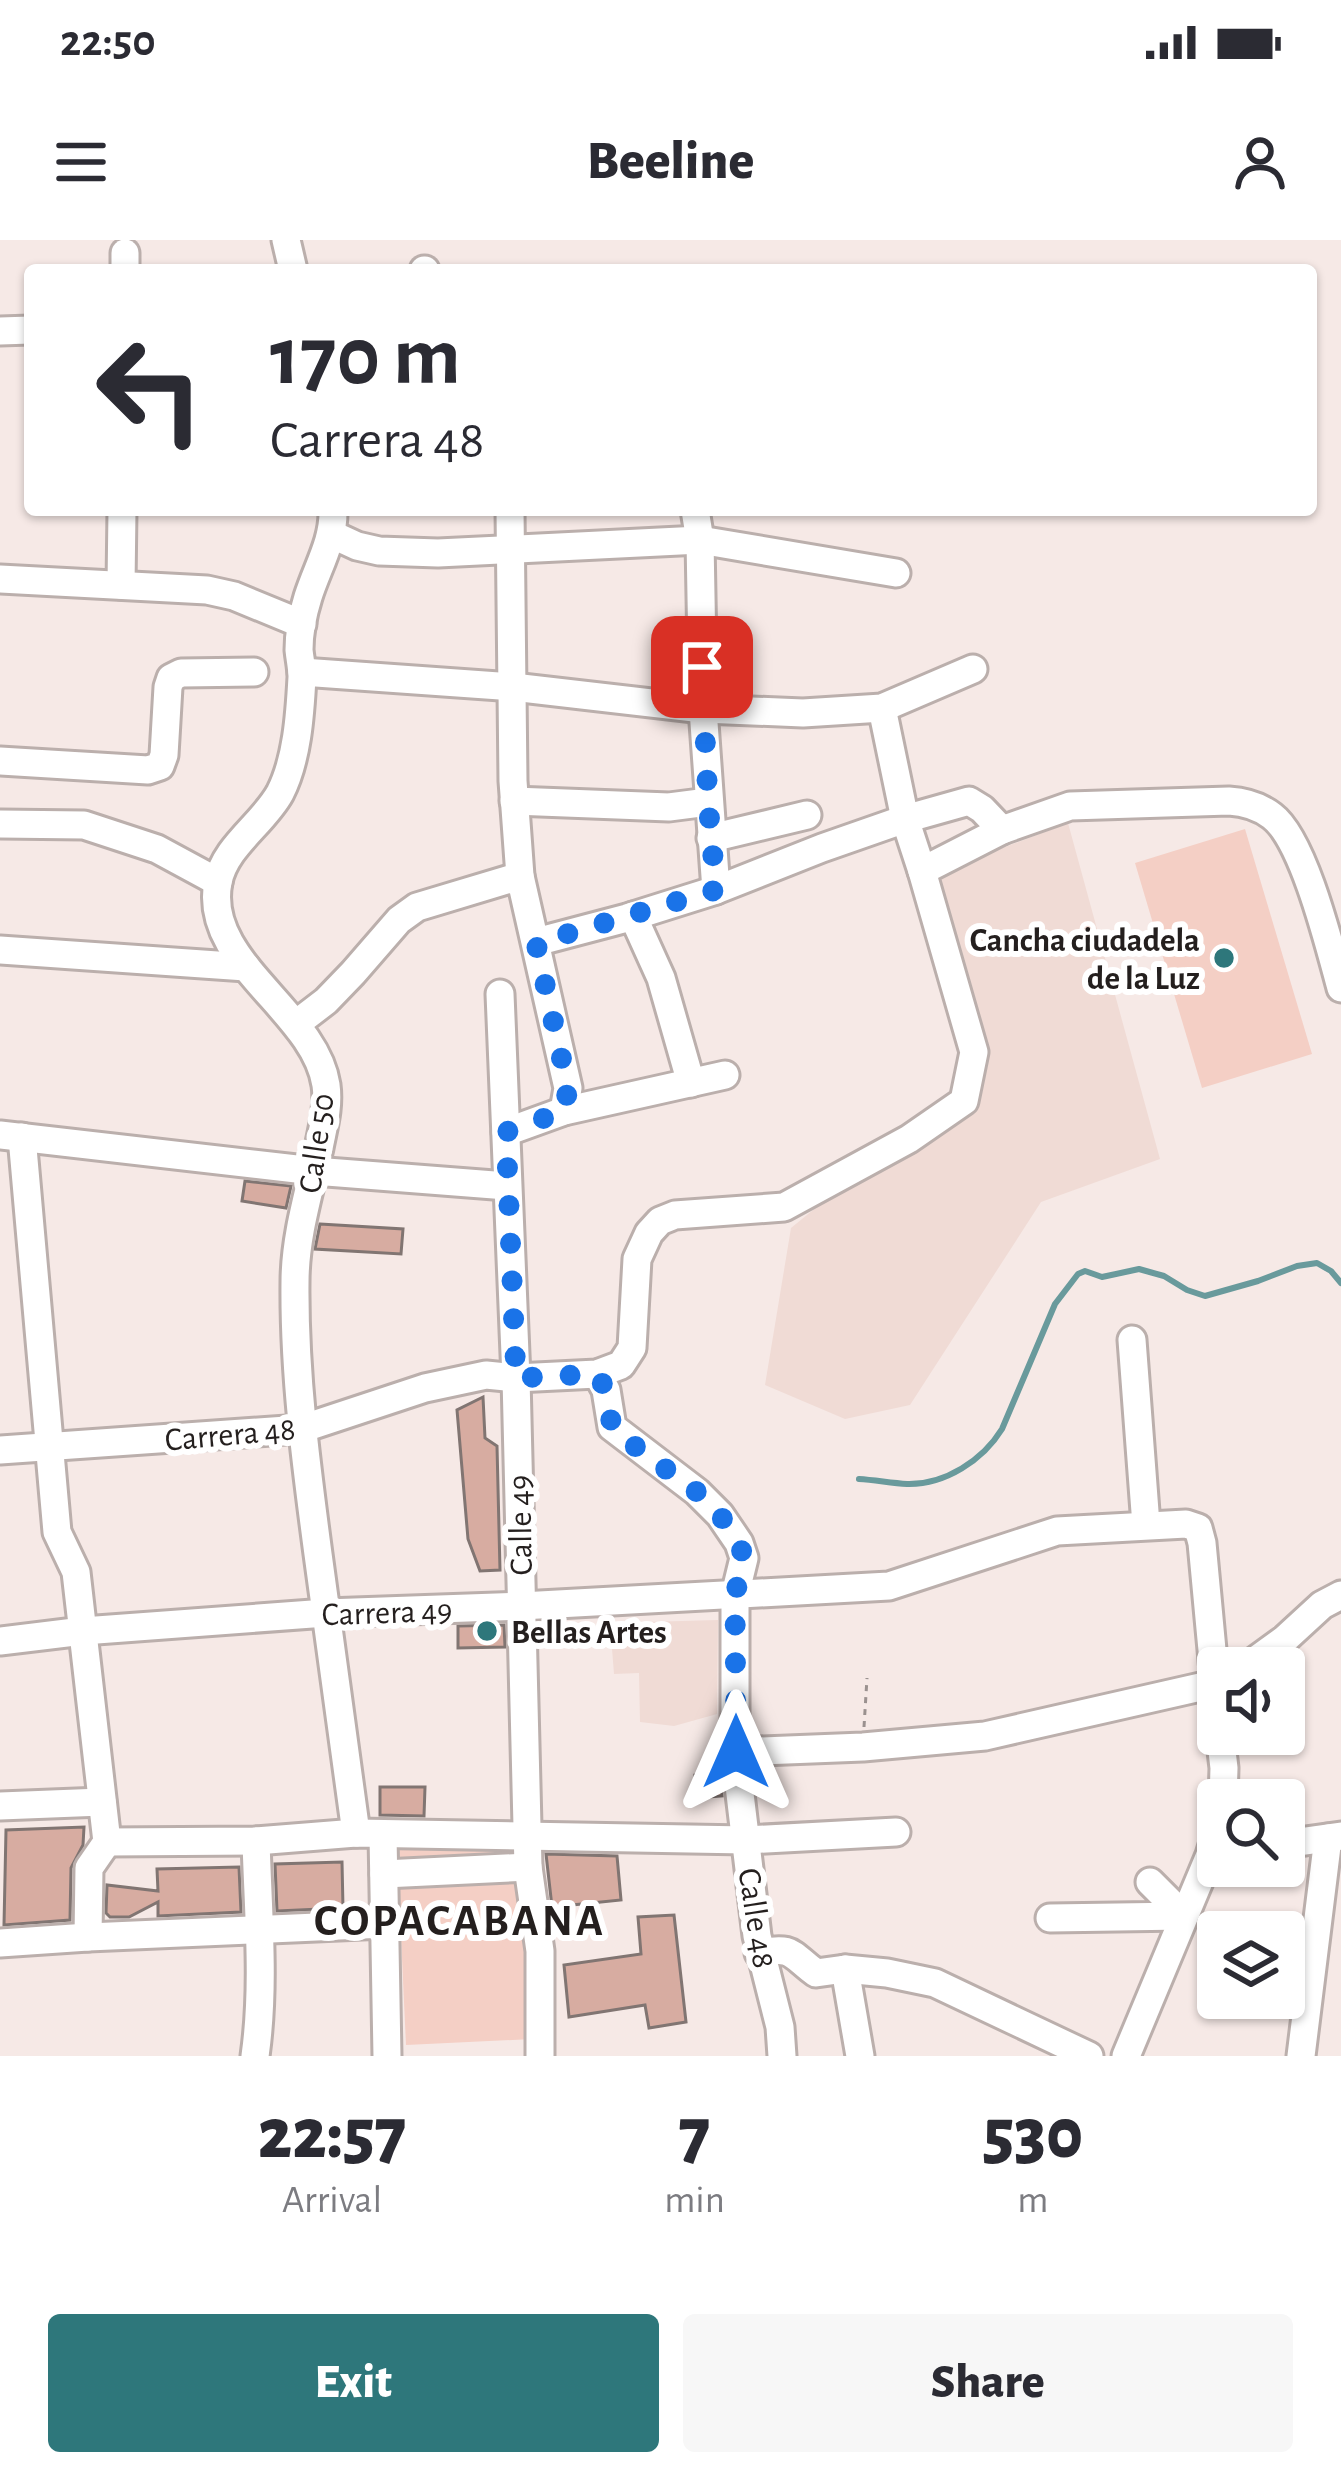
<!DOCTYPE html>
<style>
body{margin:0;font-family:"Alegreya Sans",sans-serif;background:#f7f7f7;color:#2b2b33;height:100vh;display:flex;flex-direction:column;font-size:45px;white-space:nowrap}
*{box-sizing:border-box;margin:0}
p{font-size:39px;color:#7c7c81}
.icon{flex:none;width:66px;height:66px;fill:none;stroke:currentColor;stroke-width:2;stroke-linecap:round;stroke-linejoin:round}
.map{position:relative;height:1816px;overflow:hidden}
.drawer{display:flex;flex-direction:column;background:#fff;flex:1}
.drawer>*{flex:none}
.hud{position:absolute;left:24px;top:24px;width:1293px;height:252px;border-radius:12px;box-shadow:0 3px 9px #0004;background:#fff;color:#2b2b33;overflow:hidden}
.controls{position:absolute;left:1197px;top:1407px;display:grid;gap:24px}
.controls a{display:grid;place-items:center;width:108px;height:108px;border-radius:12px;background:#fff;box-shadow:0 3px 9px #0004;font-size:60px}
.pin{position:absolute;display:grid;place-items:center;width:102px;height:102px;color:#fff;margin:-51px;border-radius:24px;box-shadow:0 6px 18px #0006}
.me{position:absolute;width:132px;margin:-66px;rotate:0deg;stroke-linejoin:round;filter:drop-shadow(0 0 9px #0008)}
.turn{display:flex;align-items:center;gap:42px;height:252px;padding:0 48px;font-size:54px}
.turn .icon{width:156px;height:156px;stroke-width:2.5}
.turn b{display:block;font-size:84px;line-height:102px}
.eta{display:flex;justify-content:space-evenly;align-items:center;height:204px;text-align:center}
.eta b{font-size:72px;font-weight:800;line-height:84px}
.action{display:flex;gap:24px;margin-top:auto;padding:24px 48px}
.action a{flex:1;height:138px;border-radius:12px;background:#2e777b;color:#fff;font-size:48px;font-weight:800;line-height:138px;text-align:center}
.action a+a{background:#f7f7f7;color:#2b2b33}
.status{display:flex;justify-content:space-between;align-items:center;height:84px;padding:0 60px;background:#fff;direction:ltr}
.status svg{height:33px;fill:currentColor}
header{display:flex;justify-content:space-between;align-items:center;height:156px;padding:0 48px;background:#fff;font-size:54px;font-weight:800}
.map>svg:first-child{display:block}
</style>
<div class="status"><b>22:50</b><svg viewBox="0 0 49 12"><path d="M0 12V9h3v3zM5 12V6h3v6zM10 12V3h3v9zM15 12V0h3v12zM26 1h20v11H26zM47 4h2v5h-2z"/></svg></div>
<header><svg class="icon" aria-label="menu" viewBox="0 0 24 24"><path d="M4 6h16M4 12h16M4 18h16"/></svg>Beeline<svg class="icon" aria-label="person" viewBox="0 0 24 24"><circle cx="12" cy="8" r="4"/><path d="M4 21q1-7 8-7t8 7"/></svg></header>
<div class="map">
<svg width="1341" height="1816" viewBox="0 0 1341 1816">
<rect width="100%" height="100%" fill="#f6e9e6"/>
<g fill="#f0dbd5">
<polygon points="1068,583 1160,919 1041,962 910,1165 845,1179 765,1145 791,988 988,827 932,635"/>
<polygon points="718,1380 717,1474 674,1486 640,1482 639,1433 614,1434 610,1383"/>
</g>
<g fill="#f4cfc5">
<polygon points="1245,589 1312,814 1202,848 1135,623"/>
<polygon points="523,1602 532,1799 406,1805 397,1609"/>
</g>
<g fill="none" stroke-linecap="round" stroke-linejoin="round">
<path stroke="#699a9c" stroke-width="6" d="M 859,1239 C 875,1240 891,1243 907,1244 C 945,1245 983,1220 1002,1189 L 1055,1064 L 1078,1034 L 1085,1031 L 1102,1037 L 1139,1029 L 1164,1036 L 1187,1050 L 1205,1056 L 1258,1041 L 1297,1026 L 1317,1023 L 1331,1031 L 1341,1043"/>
</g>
<g fill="#d7aca1" stroke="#817572" stroke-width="3">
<polygon points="245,941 291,946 286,968 242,961"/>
<polygon points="320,984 403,989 401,1014 315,1009"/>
<polygon points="483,1157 485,1198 497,1206 500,1330 480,1331 468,1299 457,1170"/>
<polygon points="504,1385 505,1407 458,1408 458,1386"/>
<polygon points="719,1533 722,1556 697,1558 695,1535"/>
<polygon points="380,1547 425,1547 424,1576 380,1575"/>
<polygon points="84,1587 83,1605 71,1628 70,1680 4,1685 6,1590"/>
<polygon points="546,1614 617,1616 621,1660 552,1667"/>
<polygon points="342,1622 343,1668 277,1671 275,1624"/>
<polygon points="239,1627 241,1672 158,1676 158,1662 129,1677 110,1677 106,1673 107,1645 158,1651 157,1629"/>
<polygon points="674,1675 686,1782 649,1788 645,1765 569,1777 564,1725 641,1714 638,1677"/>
</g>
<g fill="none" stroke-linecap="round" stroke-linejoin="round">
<g stroke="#bbafac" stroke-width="33">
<g id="minor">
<polyline points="286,0 293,30"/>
<polyline points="125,30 125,13"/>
<polyline points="424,30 425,30"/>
<polyline points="0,91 30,90"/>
<path d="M 333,270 C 334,301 317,328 308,357 C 303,373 299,393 299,410 C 300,420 302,428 302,437 C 300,475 297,520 280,553 C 263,584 225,606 218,642 C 202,722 315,771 326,845 C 329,867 323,887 319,908 C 309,952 295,997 295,1042 C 294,1133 306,1224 318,1314 C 330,1407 343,1500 356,1593"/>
<polyline points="510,270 513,541 520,636 568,848 564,871"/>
<polyline points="695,270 700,300 703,469 716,650"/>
<polyline points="331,294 357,306 379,311 438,313 700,300 896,333"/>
<polyline points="0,339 207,350 234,356 302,384"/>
<polyline points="121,345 122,270"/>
<polyline points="302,432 513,447 703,469 803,473 882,468 973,429"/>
<polyline points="882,468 905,579 922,631"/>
<polyline points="0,521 148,530 160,526 164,515 168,447 171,438 181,433 254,432"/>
<polyline points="514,561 669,567 708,562"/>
<polyline points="0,584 84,585 157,609 218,642"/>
<polyline points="711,598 807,575"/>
<polyline points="633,676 661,738 691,843"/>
<polyline points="536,702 627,678 716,650 822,608 905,579 969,561 982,569 1002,590"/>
<polyline points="0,710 246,727"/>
<polyline points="500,754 516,1138 528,1627 540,1711 540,1816"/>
<polyline points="296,784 326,761 353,733 399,680 417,667 520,636"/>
<polyline points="506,892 564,871 725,835"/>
<polyline points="0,895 314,931 507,946"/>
<polyline points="22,897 57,1292 76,1332 107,1602"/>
<polyline points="1132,1100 1146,1285"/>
<polyline points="597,1134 606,1150 612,1187 697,1252 720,1275 739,1303 744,1318 735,1355 735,1512 757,1696 780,1787 782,1816"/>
<path d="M 0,1210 L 301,1189 L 425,1148 L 486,1135 L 516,1138 L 597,1134 L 621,1125 L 632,1108 L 637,1019 L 649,993 L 660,981 L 675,975 L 784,967 L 909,899 L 964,861 L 974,812 L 922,631 L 1002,590 L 1070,566 L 1229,561 C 1245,562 1259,566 1272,576 C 1304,600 1330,708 1341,748"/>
<polyline points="0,1401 83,1391 326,1373 521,1366 889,1346 1057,1291 1186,1284 1198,1288 1202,1303 1218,1474"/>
<polyline points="1245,1428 1285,1399 1322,1365 1341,1355"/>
<polyline points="1220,1494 1224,1528 1223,1560"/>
<polyline points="735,1512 863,1507 985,1496 1218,1443"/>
<polyline points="0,1566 102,1562"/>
<polyline points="383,1595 387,1816"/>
<polyline points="107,1602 256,1601 356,1593 746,1600 896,1592"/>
<polyline points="1284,1604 1341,1596"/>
<polyline points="384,1634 528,1627"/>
<polyline points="1050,1678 1184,1676 1150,1642"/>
<polyline points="88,1697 89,1628 107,1602"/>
<polyline points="0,1703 88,1697 385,1684"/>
<path d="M 759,1713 C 794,1706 790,1714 816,1733 L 845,1729 L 887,1733 L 935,1743 L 1089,1816"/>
<polyline points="845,1729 860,1816"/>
<path d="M 255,1816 C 265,1746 258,1672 256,1601"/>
<polyline points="1126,1816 1210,1615 1218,1589"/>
<polyline points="1301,1816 1328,1598"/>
</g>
</g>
<polyline stroke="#9a918f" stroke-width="3" stroke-dasharray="6 6" stroke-linecap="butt" points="864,1487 867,1438"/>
<use href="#minor" stroke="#fff" stroke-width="27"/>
</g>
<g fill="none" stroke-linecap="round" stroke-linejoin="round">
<polyline stroke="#1a73e8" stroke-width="21" stroke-dasharray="0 37.8" points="702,427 708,562 716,650 536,703 568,848 564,871 506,892 516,1138 597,1134 606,1150 612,1187 617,1193 697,1252 720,1275 739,1303 744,1318 735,1355 736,1512"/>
</g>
<g fill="#2e777b" stroke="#fff" stroke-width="4.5">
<circle cx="1224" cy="718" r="12"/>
<circle cx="487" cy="1391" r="12"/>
</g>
<g text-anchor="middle" stroke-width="12" stroke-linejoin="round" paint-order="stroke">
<g font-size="33" font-weight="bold" fill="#241f1e" stroke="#fff" text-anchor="end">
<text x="1200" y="711">Cancha ciudadela<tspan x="1200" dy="38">de la Luz</tspan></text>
<text x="511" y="1403" text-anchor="start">Bellas Artes</text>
</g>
<g font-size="33" fill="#241f1e" stroke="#fff">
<text transform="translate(315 903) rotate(-82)" y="12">Calle 50</text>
<text transform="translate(230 1193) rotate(-5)" y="12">Carrera 48</text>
<text transform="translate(519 1285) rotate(-91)" y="12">Calle 49</text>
<text transform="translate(387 1371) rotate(-2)" y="12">Carrera 49</text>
<text transform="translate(758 1678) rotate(81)" y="12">Calle 48</text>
</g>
<g font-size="45" font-weight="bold" letter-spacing="3" fill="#241f1e" stroke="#fff">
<text x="460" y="1695">COPACABANA</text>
</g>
</g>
</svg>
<div class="controls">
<a><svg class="icon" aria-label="sound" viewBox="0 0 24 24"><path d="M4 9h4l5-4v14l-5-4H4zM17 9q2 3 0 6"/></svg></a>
<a><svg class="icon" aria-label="search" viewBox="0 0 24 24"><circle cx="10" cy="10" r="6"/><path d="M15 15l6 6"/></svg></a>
<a><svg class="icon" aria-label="layers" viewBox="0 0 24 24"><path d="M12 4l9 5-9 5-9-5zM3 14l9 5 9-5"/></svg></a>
</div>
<div class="pin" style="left:702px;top:427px;background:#d93025"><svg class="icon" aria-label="arrive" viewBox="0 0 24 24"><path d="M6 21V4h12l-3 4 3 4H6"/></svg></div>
<svg class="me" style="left:736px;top:1512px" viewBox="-20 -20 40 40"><path d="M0-17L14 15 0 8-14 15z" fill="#1a73e8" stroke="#fff" stroke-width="4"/></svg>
<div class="hud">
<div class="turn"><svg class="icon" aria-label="left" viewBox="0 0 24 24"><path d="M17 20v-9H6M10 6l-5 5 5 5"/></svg><div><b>170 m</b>Carrera 48</div></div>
</div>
</div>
<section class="drawer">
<div class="eta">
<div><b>22:57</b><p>Arrival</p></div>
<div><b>7</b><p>min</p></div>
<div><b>530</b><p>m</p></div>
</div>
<div class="action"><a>Exit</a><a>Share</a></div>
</section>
